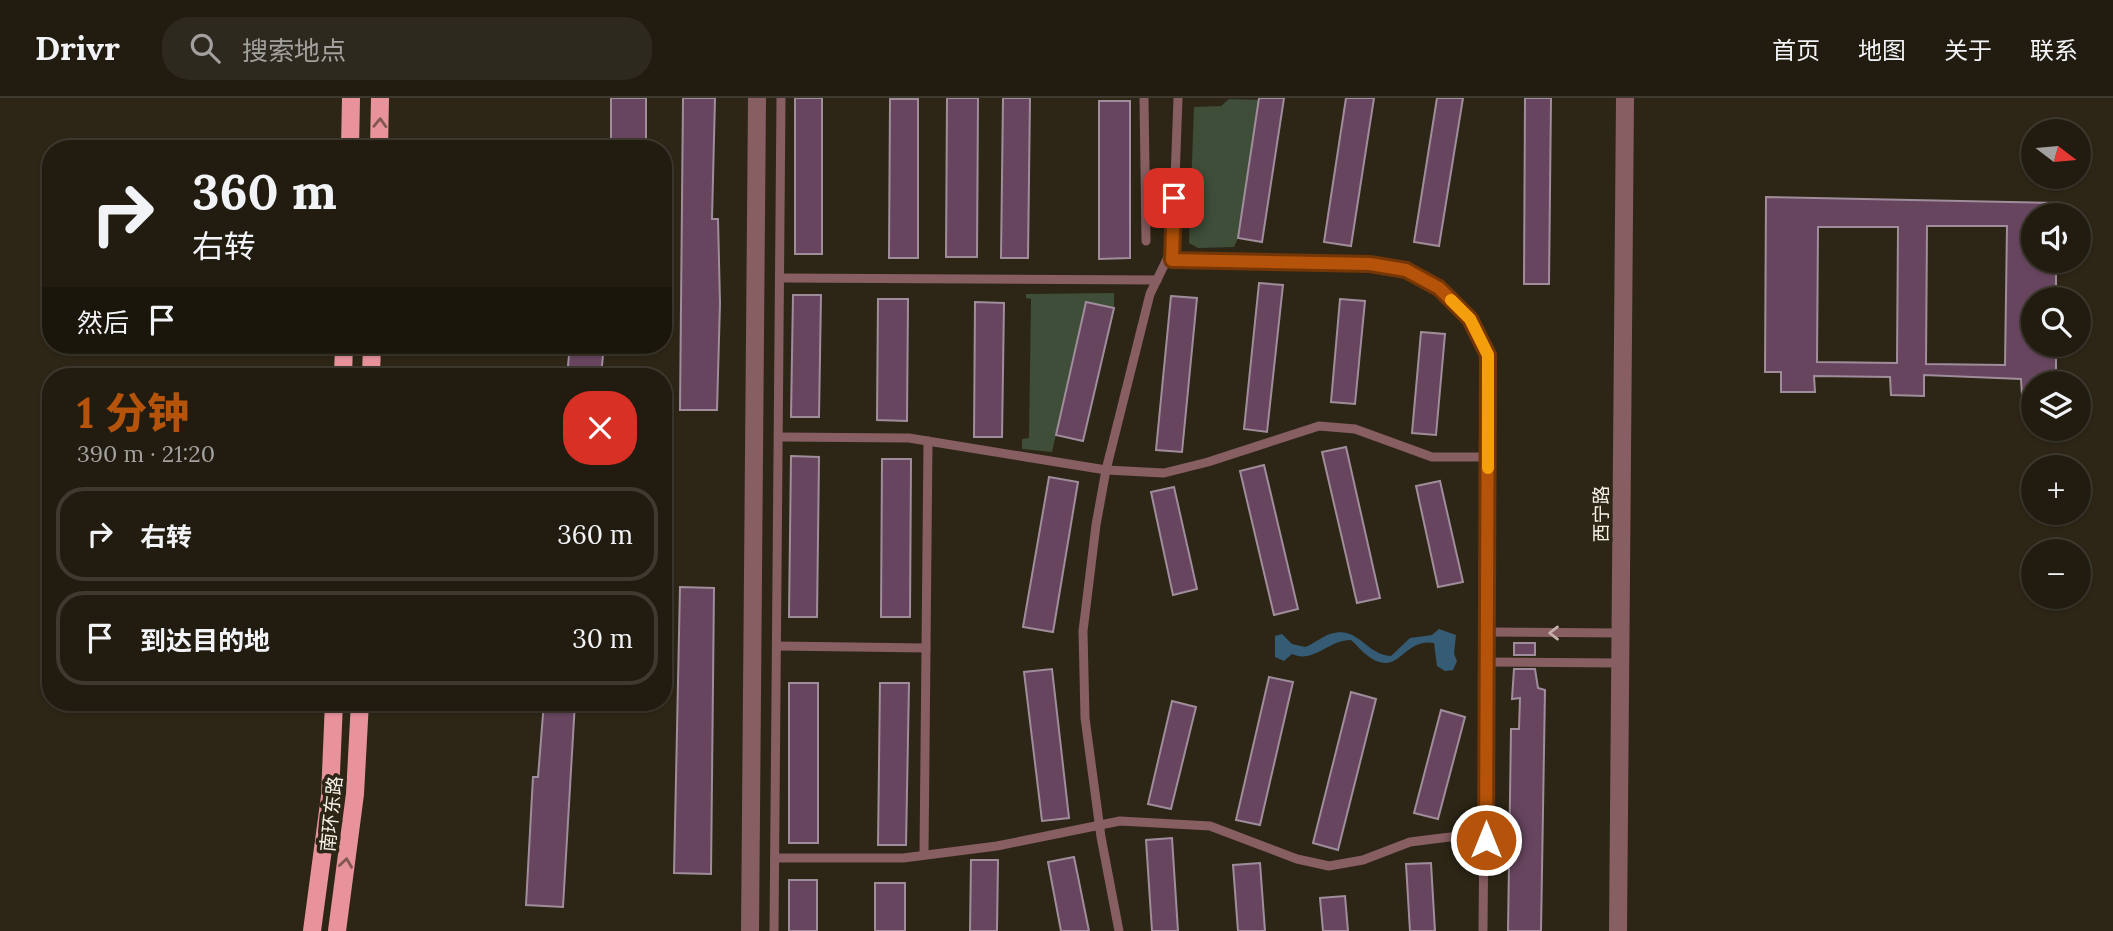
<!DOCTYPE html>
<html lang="zh">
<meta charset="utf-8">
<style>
body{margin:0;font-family:Lora,"Noto Sans SC",serif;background:#2e291e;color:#f1f3f6;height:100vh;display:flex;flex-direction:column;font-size:26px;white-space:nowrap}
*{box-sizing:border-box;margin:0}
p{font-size:23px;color:#a2a19f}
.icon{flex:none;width:38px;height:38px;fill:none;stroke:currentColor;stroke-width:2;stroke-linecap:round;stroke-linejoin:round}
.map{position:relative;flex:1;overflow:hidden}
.panel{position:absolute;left:42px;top:270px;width:630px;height:343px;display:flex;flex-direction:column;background:#221c10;border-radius:28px;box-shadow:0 2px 5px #0004,0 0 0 2px #3f3a30}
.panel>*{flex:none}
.hud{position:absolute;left:42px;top:42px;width:630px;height:214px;border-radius:28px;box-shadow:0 2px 5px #0004,0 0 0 2px #3f3a30;background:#221c10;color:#f1f3f6;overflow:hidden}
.needle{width:46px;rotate:106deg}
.fabs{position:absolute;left:2021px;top:21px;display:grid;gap:14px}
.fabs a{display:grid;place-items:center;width:70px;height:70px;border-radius:50%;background:#221c10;box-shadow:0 2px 5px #0004,0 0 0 2px #3f3a30;font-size:35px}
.pin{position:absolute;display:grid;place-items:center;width:60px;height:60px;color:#fff;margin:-30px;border-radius:14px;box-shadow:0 4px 10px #0006}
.me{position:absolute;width:77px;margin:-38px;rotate:0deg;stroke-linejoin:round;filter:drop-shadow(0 0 5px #0008)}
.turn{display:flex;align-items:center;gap:24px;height:147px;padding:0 35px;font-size:32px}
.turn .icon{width:91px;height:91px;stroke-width:2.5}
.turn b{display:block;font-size:49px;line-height:60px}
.then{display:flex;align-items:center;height:66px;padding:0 35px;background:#0003;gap:14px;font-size:26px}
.round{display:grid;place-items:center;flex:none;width:74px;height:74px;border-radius:28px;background:#2e291e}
.overview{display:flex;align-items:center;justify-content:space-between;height:119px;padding:0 35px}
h1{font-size:42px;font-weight:800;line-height:52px;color:#b45309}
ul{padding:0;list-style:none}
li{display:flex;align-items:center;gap:21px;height:94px;margin:0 14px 10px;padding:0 21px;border:4px solid #3f3a30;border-radius:28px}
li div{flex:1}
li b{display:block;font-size:26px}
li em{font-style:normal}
header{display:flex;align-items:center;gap:42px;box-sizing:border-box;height:98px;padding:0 35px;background:#221c10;border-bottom:2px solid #3f3a30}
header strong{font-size:33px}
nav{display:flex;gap:38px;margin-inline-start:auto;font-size:24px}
.search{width:490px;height:63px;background:#2e291e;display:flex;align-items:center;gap:18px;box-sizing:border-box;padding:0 24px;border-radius:28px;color:#a2a19f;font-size:26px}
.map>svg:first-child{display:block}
</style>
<header>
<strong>Drivr</strong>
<div class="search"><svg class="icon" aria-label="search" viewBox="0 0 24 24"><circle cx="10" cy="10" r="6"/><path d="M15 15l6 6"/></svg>搜索地点</div>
<nav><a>首页</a><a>地图</a><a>关于</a><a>联系</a></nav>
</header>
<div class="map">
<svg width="2113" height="833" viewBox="0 0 2113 833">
<rect width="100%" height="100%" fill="#2d2616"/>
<g fill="#3e4e38">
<polygon points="1229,1 1259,2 1238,140 1234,149 1198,150 1189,145 1194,9 1221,8"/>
<polygon points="1114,195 1114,210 1086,204 1052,354 1022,351 1022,341 1029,340 1031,201 1026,200 1026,196"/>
</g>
<path fill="#355b75" d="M 1439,531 L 1456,537 L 1454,556 L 1457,563 L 1453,572 L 1445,573 L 1437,568 L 1434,545 C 1403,539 1399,581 1368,558 C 1362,554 1357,547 1351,542 C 1328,542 1313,566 1292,556 L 1284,563 L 1275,559 L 1275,538 L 1282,536 L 1292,546 L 1305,549 C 1314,546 1321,539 1330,536 C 1359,527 1364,556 1391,558 L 1410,540 L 1432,537 Z"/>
<g fill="#67455f" stroke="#a08d9b" stroke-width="2" fill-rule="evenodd">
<rect x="611" y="0" width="35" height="51"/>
<polygon points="683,0 715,0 712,121 718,121 720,205 717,312 680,312"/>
<rect x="795" y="0" width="27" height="156"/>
<polygon points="947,0 978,0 977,159 946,159"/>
<polygon points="1003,0 1030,0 1028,160 1001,160"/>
<polygon points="1259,0 1284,0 1262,144 1238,140"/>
<polygon points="1346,0 1374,0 1351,148 1324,144"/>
<polygon points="1437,0 1463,0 1439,148 1414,144"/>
<polygon points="1525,0 1551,0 1549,186 1524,186"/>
<polygon points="890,1 918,1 918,160 889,160"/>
<polygon points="1099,3 1130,3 1130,160 1099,161"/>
<path d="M 1766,99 L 2056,105 L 2056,117 L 2034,117 L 2034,163 L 2056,163 L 2056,201 L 2034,201 L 2034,247 L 2056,247 L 2056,285 L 2034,285 L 2034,298 L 2022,297 L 2021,281 L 1924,277 L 1924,298 L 1891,297 L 1890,279 L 1814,278 L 1815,294 L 1781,294 L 1781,274 L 1765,274 ZM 1927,128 L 2007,128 L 2005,267 L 1926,266 ZM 1818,129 L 1898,129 L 1897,265 L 1817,264 Z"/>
<polygon points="1259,185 1283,187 1267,334 1244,331"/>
<polygon points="793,197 821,197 819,319 791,319"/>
<polygon points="1171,198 1197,200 1182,354 1156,352"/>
<polygon points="878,201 908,201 907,323 877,322"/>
<polygon points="1340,201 1365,203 1355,306 1331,304"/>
<polygon points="975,204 1004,205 1002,339 974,339"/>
<polygon points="1086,204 1114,210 1083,343 1056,337"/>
<polygon points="1421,234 1445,236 1436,337 1412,335"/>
<polygon points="570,247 604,247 601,278 567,278"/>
<polygon points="1346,349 1380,500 1357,505 1322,354"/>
<polygon points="791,358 819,359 817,519 789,519"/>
<polygon points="882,361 911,361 910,519 881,519"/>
<polygon points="1264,367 1298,511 1274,517 1240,373"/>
<polygon points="1049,379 1078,384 1053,534 1023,529"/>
<polygon points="1440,383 1463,484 1438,489 1416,388"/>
<polygon points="1174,389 1197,491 1173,497 1151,394"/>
<polygon points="680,489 714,490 711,776 674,775"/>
<rect x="1514" y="545" width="21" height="12"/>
<polygon points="1052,571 1069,720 1042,723 1024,574"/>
<polygon points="1514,571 1535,571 1538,590 1545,592 1541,833 1508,833 1511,631 1519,631 1520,600 1512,601"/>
<polygon points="1269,579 1293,584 1260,727 1236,722"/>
<rect x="789" y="585" width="29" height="160"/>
<polygon points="880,585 909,585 906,747 878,747"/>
<polygon points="1351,594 1376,601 1338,752 1313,745"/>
<polygon points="1172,603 1196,609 1171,711 1148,706"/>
<polygon points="544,604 575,604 563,809 526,807 533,679 538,679"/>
<polygon points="1441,612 1465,619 1438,721 1414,715"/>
<polygon points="1172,740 1178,833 1152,833 1146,742"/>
<polygon points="1074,759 1089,833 1061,833 1048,764"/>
<polygon points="971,762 998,762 997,833 970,833"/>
<polygon points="1260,765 1265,833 1238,833 1233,767"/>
<polygon points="1431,765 1435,833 1410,833 1406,766"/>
<rect x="789" y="782" width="28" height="51"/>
<rect x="875" y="785" width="30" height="48"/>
<polygon points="1345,798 1348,833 1323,833 1320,800"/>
</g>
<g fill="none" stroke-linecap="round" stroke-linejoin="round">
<g stroke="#875e62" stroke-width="9">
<polyline points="1144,0 1146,143"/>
<polyline points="1178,0 1172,162 1370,166 1406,172 1439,190 1470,221 1488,257 1483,833"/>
<polyline points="782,180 1157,182"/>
<polyline points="780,339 909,340 1106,372 1164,375 1208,364 1319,328 1355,331 1432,359 1488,359"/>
<polyline points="1487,534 1621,535"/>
<polyline points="778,548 926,550"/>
<polyline points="1487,564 1620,565"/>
<polyline points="924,757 928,343"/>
<polyline points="775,760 903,760 997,748 1120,723 1210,728 1297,761 1329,768 1363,762 1410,744 1450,739 1486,742"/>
<polyline points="774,833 781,0"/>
<polyline points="1119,833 1101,739 1085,620 1083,533 1096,427 1106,372 1150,196 1170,155"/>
</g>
<polyline stroke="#875e62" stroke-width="18" points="750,833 757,0"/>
<polyline stroke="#875e62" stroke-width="18" points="1618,833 1625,0"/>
<g stroke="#e8939c" stroke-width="18">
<polyline points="350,51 351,0"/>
<polyline points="379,51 380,0"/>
<polyline points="343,278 344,247"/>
<polyline points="371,278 372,247"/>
<polyline points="312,833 330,698 334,604"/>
<polyline points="337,833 355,696 360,604"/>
</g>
</g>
<defs><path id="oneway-chevron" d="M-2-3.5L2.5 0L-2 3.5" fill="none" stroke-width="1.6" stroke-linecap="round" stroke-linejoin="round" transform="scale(1.75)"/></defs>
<g stroke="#815752">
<use href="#oneway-chevron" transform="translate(380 25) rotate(-88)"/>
<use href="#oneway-chevron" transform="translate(346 765) rotate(-82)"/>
</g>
<use stroke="#c4afab" href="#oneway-chevron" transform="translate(1554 535) rotate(-180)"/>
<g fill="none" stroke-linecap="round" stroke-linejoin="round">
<g stroke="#753606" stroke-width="18">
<polyline id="route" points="1174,100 1172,162 1370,166 1406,172 1439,190 1470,221 1488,257 1486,742"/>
</g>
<use href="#route" stroke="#b45309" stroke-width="12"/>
<polyline stroke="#f59e0b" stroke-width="12" points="1451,202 1470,221 1488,257 1488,370"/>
</g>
<g text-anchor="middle" stroke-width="7" stroke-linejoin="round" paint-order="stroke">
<g font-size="19" fill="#f6f1e7" stroke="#2d2616">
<text transform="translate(1601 416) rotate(-90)" y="7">西宁路</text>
<text transform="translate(331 716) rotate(-84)" y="7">南环东路</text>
</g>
</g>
</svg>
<div class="fabs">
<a><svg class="needle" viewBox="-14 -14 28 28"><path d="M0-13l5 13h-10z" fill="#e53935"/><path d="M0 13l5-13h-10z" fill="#a2a19f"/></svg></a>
<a><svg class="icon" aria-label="sound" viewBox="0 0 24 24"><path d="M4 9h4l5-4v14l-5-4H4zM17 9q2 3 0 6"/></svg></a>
<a><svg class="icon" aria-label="search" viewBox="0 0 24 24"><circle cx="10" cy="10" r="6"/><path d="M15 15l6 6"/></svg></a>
<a><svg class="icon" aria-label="layers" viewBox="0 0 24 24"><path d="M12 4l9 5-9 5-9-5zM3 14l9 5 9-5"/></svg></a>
<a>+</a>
<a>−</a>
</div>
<div class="pin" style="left:1174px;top:100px;background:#d93025"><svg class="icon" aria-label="arrive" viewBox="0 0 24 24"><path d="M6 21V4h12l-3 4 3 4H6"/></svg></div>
<svg class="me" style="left:1486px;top:742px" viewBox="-20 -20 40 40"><circle r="17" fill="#b45309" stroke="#fff" stroke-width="3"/><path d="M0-11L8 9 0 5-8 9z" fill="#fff"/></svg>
<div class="hud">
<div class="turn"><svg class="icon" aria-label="right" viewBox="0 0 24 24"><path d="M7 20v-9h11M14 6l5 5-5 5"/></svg><div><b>360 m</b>右转</div></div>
<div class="then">然后<svg class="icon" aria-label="arrive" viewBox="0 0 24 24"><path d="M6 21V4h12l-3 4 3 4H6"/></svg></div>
</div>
<section class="panel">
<div class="overview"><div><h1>1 分钟</h1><p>390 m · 21:20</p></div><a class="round" style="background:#d93025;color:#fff"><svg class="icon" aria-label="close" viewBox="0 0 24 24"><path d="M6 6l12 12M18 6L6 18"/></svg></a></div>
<ul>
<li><svg class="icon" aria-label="right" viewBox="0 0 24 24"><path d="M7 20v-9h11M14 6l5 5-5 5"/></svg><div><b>右转</b></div><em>360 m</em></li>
<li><svg class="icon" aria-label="arrive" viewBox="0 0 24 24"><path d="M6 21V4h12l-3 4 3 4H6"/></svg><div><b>到达目的地</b></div><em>30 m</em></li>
</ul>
</section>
</div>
